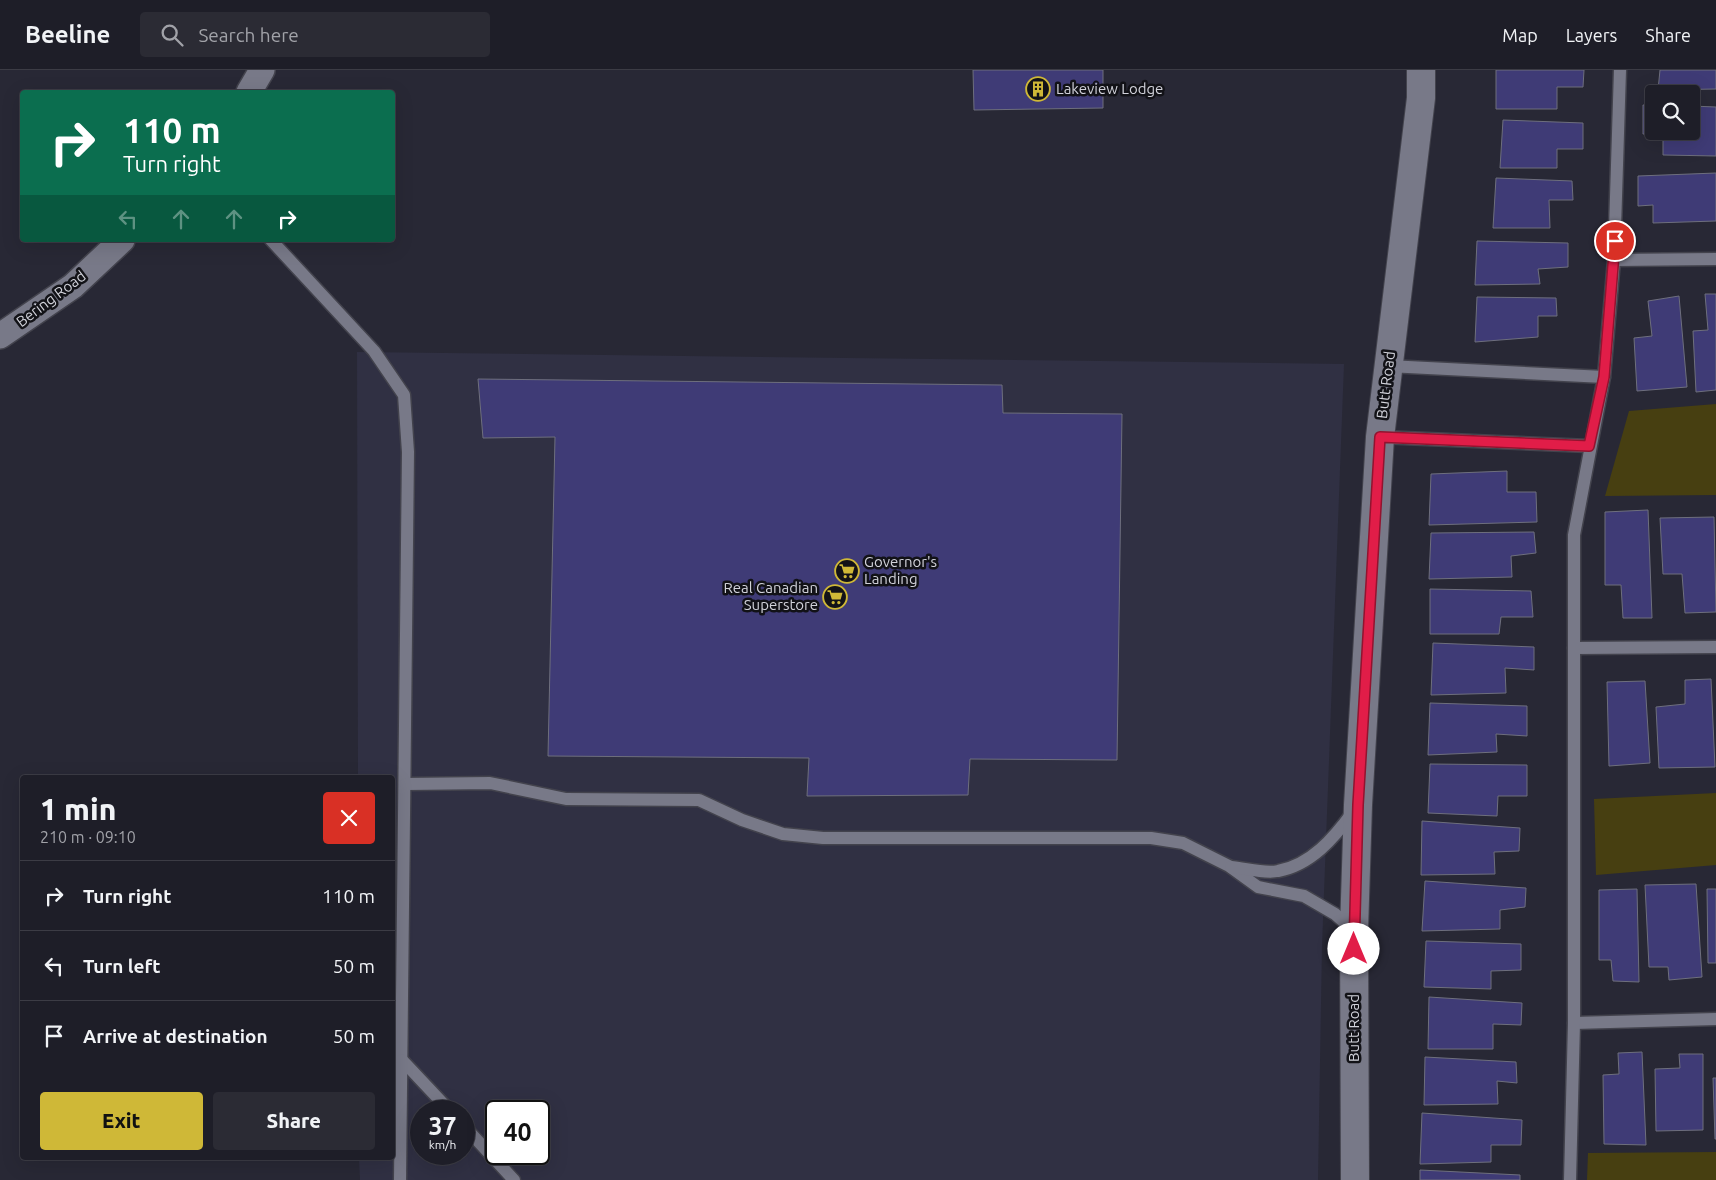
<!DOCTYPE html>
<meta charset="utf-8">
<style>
body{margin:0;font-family:Ubuntu,sans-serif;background:#2b2b34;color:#f1f3f6;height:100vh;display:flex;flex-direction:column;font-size:19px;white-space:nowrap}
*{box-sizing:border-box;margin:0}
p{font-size:16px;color:#a1a2a8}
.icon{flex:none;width:28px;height:28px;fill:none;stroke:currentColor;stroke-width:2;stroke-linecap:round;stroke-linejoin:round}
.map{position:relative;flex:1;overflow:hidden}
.side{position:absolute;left:20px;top:705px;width:375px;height:385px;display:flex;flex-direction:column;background:#1e1e28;border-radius:5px;box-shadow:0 5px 20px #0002,0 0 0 1px #3c3c45}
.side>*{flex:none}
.banner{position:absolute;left:20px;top:20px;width:375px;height:152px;border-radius:5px;box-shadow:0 5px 20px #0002,0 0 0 1px #3c3c45;background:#0b6e4f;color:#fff;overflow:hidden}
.tools{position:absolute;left:1645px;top:15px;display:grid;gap:10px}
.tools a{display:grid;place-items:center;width:55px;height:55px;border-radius:5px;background:#1e1e28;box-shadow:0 5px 20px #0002,0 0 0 1px #3c3c45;font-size:25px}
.speed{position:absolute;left:410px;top:1030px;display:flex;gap:10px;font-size:25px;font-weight:700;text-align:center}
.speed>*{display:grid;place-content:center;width:65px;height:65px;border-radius:50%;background:#1e1e28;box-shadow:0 5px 20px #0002,0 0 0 1px #3c3c45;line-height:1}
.speed small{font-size:12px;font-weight:400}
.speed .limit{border:2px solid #111;border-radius:8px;background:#fff;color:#111}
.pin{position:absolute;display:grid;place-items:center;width:42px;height:42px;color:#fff;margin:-21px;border:2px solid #fff;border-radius:50%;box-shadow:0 1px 5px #0007}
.me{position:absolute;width:55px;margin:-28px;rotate:0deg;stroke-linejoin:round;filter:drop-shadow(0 0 4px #0008)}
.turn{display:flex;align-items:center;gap:18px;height:105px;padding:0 20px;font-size:22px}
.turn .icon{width:65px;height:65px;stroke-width:2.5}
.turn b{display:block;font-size:35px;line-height:42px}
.lanes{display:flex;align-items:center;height:48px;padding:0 20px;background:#0003;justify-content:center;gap:25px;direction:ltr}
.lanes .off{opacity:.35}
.round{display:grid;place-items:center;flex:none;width:52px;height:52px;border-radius:5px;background:#2b2b34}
.head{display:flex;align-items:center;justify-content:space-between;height:85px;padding:0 20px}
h1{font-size:30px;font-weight:800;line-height:38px}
.action{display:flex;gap:10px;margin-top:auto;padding:10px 20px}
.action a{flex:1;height:58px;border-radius:5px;background:#cfb837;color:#111;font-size:20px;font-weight:800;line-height:58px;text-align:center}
.action a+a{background:#2b2b34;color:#f1f3f6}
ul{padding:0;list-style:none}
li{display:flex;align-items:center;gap:15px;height:70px;padding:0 20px;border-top:1px solid #3c3c45}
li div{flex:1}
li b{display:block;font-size:19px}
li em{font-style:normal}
header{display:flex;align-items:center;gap:30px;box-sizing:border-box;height:70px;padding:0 25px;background:#1e1e28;border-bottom:1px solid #3c3c45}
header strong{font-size:24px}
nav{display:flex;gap:28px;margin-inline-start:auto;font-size:18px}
.search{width:350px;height:45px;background:#2b2b34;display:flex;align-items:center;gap:12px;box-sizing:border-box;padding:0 18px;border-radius:5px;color:#a1a2a8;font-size:19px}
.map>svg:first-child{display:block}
</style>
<header>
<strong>Beeline</strong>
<div class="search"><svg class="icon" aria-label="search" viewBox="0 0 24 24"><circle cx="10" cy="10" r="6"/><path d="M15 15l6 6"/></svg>Search here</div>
<nav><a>Map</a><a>Layers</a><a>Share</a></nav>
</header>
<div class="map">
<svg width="1716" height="1110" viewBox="0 0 1716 1110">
<rect width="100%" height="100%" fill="#282835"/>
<path fill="#303043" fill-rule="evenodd" d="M 357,282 L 1344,294 L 1322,876 L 1318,1110 L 360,1110 L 359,1088 L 392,1088 L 392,708 L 358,707 ZM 421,1041 L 464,1041 L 464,1084 L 421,1084 ZM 496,1041 L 539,1041 L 539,1084 L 496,1084 Z"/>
<g fill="#473f11">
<polygon points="1716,334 1716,425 1605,426 1629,341"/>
<polygon points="1716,723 1716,795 1596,805 1594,729"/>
<polygon points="1716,1082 1716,1110 1587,1110 1588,1083"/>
</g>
<g fill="#3f3b76" stroke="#6e6f7d">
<polygon points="973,0 1103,0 1103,38 974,40"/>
<polygon points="1496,0 1584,0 1583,17 1557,17 1557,39 1496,39"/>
<polygon points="1660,0 1716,0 1716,19 1658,20"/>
<polygon points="1643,35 1654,35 1654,61 1691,61 1691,36 1716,37 1716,86 1663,85 1663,65 1643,64"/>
<polygon points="1503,50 1583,53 1583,79 1557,79 1557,98 1500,98"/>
<polygon points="1716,103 1716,151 1653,153 1653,135 1638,136 1638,106"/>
<polygon points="1496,108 1572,111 1573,130 1549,130 1550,158 1493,158"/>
<polygon points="1477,171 1568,173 1568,197 1538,199 1540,214 1475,215"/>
<polygon points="1705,224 1716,224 1716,320 1696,322 1693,261 1708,260"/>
<polygon points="1679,226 1687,317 1637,321 1634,268 1652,266 1648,231"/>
<polygon points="1477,227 1556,228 1557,246 1538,246 1538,267 1475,272"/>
<polygon points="478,309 1002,315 1003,343 1122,344 1117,690 970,689 968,725 807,726 809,688 548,686 555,367 483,368"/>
<polygon points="1507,401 1507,422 1536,422 1537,452 1429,455 1431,404"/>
<polygon points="1648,440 1652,548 1623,548 1621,515 1605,515 1605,442"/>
<polygon points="1714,447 1716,542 1685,543 1682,504 1663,504 1660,448"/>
<polygon points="1534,462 1536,483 1511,486 1512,507 1429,509 1431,463"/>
<polygon points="1430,519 1531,521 1533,547 1501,547 1499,564 1430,564"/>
<polygon points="1433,573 1534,577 1534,600 1505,598 1506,623 1431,625"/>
<polygon points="1711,609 1715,697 1659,698 1656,637 1685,634 1685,610"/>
<polygon points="1645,611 1650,693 1609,696 1607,612"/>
<polygon points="1430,633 1527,636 1527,666 1496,664 1497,682 1428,685"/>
<polygon points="1430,694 1527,695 1527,726 1498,726 1497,746 1428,743"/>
<polygon points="1422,751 1520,758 1519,781 1494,782 1495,804 1421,805"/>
<polygon points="1425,811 1526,818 1525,837 1500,840 1500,859 1422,861"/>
<polygon points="1696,814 1702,907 1669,910 1668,897 1649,897 1645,815"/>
<polygon points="1637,819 1639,912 1613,911 1611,890 1599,890 1599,820"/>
<polygon points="1707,819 1716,819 1716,893 1708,893"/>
<polygon points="1426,871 1521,874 1521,900 1491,901 1491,919 1424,917"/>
<polygon points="1429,927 1522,933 1521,955 1493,954 1493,979 1428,979"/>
<polygon points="1642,982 1646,1075 1604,1074 1603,1005 1619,1004 1618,983"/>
<polygon points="1679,984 1703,984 1703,1060 1656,1061 1655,999 1680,998"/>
<polygon points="1425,987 1516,992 1517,1013 1497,1011 1498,1034 1424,1035"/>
<polygon points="1713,1008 1716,1008 1716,1069 1715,1069"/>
<polygon points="1422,1043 1522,1050 1521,1075 1491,1075 1491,1092 1420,1094"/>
<polygon points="1420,1100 1520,1105 1520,1110 1420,1110"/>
</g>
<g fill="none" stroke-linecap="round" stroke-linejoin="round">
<g stroke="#43434d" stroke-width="15">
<g id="lane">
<polyline points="271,170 374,281 404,325 408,382 400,1110"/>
<polyline points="1614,190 1716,189"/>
<polyline points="1388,296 1604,307"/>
<polyline points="1380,367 1589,376"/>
<polyline points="1574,578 1716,577"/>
<polyline points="406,714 490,713 566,729 699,730 742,750 783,764 823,768 1151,768 1183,773 1229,796 1258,817 1304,826 1335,844 1353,860"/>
<path d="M 1231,797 C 1245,798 1264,804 1278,801 C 1311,795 1334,768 1353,742"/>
<polyline points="1574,953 1716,949"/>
<polyline points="402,990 450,1041"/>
<polyline points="464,1056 514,1110"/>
<polyline points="1570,1110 1574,953 1574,465 1604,307 1614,190 1620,0"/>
</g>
</g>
<g stroke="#43434d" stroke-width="28">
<g id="street">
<polyline points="249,22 262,0"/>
<polyline points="0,266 73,216 122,170"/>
</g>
</g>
<g stroke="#43434d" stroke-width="30">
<polyline id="secondary" points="1355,1110 1354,860 1358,735 1380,367 1421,28 1421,0"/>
</g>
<use href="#lane" stroke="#787988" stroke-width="12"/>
<use href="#street" stroke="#787988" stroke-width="25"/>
<use href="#secondary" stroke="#787988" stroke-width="28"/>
</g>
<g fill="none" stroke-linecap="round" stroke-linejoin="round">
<g stroke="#92132f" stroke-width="12">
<polyline id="route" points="1354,879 1358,735 1380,367 1589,376 1604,307 1615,171"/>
</g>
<use href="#route" stroke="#e11d48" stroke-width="9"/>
</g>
<defs>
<g id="building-ring" transform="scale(1.25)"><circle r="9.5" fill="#121217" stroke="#cfb837" stroke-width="1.5"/><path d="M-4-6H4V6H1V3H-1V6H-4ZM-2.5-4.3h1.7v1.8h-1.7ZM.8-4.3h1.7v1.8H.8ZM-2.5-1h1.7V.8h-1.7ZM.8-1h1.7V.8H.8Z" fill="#cfb837"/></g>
<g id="supermarket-ring" transform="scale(1.25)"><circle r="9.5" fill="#121217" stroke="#cfb837" stroke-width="1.5"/><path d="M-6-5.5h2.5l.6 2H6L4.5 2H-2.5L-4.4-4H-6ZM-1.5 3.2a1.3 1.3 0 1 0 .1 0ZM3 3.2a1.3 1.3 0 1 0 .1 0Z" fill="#cfb837"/></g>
</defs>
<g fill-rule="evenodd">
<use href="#building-ring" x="1038" y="19"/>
<use href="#supermarket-ring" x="847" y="501"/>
<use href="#supermarket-ring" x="835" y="527"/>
</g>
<g text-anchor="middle" stroke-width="5" stroke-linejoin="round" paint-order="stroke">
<g font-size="15" fill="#d1d2da" stroke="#121217" text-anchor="start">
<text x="1056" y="24">Lakeview Lodge</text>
<text x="864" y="497">Governor's<tspan x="864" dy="17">Landing</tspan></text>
<text x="818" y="523" text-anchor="end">Real Canadian<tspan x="818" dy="17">Superstore</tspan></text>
</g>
<g font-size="15" fill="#d1d2da" stroke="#121217">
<text transform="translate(51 229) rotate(-37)" y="5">Bering Road</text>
<text transform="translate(1386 315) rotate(-83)" y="5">Butt Road</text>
<text transform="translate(1354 958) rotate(-90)" y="5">Butt Road</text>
</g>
</g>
</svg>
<div class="tools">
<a><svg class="icon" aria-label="search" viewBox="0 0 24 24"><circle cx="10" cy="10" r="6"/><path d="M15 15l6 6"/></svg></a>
</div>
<div class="speed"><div>37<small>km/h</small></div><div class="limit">40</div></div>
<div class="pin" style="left:1615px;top:171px;background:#d93025"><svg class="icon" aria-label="arrive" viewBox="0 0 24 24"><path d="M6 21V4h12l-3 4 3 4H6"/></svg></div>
<svg class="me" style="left:1354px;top:879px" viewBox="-20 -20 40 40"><circle r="19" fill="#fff"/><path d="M0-13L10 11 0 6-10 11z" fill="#e11d48"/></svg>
<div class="banner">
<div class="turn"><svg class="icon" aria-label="right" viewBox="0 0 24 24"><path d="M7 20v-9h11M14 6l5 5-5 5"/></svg><div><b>110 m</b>Turn right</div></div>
<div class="lanes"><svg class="icon off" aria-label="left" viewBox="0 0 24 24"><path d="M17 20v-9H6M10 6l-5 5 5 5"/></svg><svg class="icon off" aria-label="ahead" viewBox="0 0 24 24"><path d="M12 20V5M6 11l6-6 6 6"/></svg><svg class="icon off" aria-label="ahead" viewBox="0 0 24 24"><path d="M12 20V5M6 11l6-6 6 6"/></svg><svg class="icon" aria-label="right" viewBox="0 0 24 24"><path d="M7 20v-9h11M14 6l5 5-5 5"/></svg></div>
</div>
<section class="side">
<div class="head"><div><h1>1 min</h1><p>210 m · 09:10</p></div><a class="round" style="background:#d93025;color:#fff"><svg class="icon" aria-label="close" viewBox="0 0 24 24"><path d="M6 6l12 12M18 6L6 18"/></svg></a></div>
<ul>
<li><svg class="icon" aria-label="right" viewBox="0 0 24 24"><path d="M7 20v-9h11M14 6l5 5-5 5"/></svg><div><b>Turn right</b></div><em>110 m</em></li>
<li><svg class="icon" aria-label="left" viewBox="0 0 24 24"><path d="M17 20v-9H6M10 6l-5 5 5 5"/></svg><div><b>Turn left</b></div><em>50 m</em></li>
<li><svg class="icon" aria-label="arrive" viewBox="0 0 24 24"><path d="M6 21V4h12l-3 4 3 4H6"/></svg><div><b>Arrive at destination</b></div><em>50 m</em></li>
</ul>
<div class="action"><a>Exit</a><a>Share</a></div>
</section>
</div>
